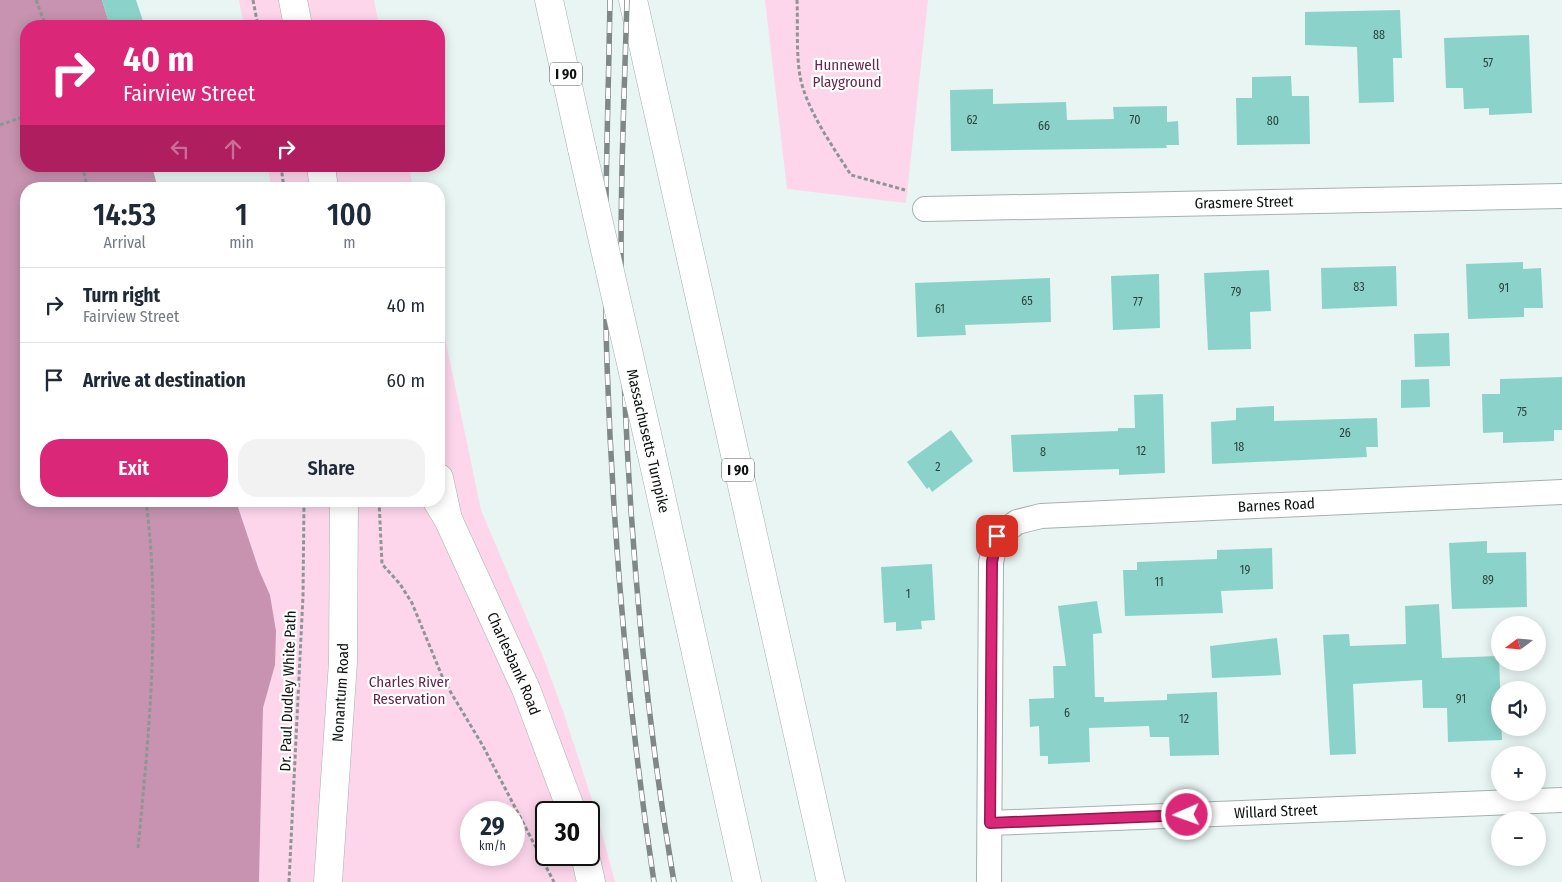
<!DOCTYPE html>
<meta charset="utf-8">
<style>
body{margin:0;font-family:"Fira Sans Condensed",sans-serif;background:#f2f2f3;color:#1f2937;height:100vh;display:flex;flex-direction:column;font-size:19px;white-space:nowrap}
*{box-sizing:border-box;margin:0}
p{font-size:16px;color:#747a83}
.icon{flex:none;width:28px;height:28px;fill:none;stroke:currentColor;stroke-width:2;stroke-linecap:round;stroke-linejoin:round}
.map{position:relative;flex:1;overflow:hidden}
.sheet{position:absolute;left:20px;top:182px;width:425px;height:325px;display:flex;flex-direction:column;background:#fff;border-radius:20px;box-shadow:0 2px 12px #0003}
.sheet>*{flex:none}
.top-card{position:absolute;left:20px;top:20px;width:425px;height:152px;border-radius:20px;box-shadow:0 2px 12px #0003;background:#db2777;color:#fff;overflow:hidden}
.needle{width:32px;rotate:254deg}
.fabs{position:absolute;left:1491px;top:616px;display:grid;gap:10px}
.fabs a{display:grid;place-items:center;width:55px;height:55px;border-radius:50%;background:#fff;box-shadow:0 2px 12px #0003;font-size:25px}
.speed{position:absolute;left:460px;top:801px;display:flex;gap:10px;font-size:25px;font-weight:700;text-align:center}
.speed>*{display:grid;place-content:center;width:65px;height:65px;border-radius:50%;background:#fff;box-shadow:0 2px 12px #0003;line-height:1}
.speed small{font-size:12px;font-weight:400}
.speed .limit{border:2px solid #111;border-radius:8px;background:#fff;color:#111}
.pin{position:absolute;display:grid;place-items:center;width:42px;height:42px;color:#fff;margin:-21px;border-radius:10px;box-shadow:0 2px 8px #0006}
.me{position:absolute;width:55px;margin:-28px;rotate:268deg;stroke-linejoin:round;filter:drop-shadow(0 0 4px #0008)}
.turn{display:flex;align-items:center;gap:18px;height:105px;padding:0 20px;font-size:22px}
.turn .icon{width:65px;height:65px;stroke-width:2.5}
.turn b{display:block;font-size:35px;line-height:42px}
.lanes{display:flex;align-items:center;height:48px;padding:0 20px;background:#0003;justify-content:center;gap:25px;direction:ltr}
.lanes .off{opacity:.35}
.eta{display:flex;justify-content:space-evenly;align-items:center;height:85px;text-align:center}
.eta b{font-size:30px;font-weight:600;line-height:35px}
.action{display:flex;gap:10px;margin-top:auto;padding:10px 20px}
.action a{flex:1;height:58px;border-radius:20px;background:#db2777;color:#fff;font-size:20px;font-weight:600;line-height:58px;text-align:center}
.action a+a{background:#f2f2f3;color:#1f2937}
ul{padding:0;list-style:none}
li{display:flex;align-items:center;gap:15px;height:75px;padding:0 20px;border-top:1px solid #e0e1e3}
li div{flex:1}
li b{display:block;font-size:19px}
li em{font-style:normal}
.map>svg:first-child{display:block}
</style>
<div class="map">
<svg width="1562" height="882" viewBox="0 0 1562 882">
<rect width="100%" height="100%" fill="#e8f5f3"/>
<g fill="#fdd6eb" fill-rule="evenodd">
<polygon points="239,0 374,0 379,26 244,26"/>
<polygon points="765,0 928,0 906,203 787,189"/>
<polygon points="268,166 409,166 413,189 271,189"/>
<path d="M 439,309 L 481,510 L 542,654 L 563,711 L 598,818 L 615,882 L 259,882 L 263,707 L 275,665 L 270,595 L 259,570 L 236,501 L 439,501 ZM 471,812 L 514,812 L 514,855 L 471,855 ZM 546,812 L 589,812 L 589,855 L 546,855 Z"/>
</g>
<polygon fill="#c793b0" points="0,0 102,0 110,26 26,26 26,166 152,166 158,189 26,189 26,501 236,501 259,570 270,595 276,631 275,665 263,708 259,882 0,882"/>
<g fill="#8bd3ca">
<polygon points="102,0 136,0 143,21 127,26 110,26"/>
<polygon points="1400,10 1402,58 1393,58 1394,102 1359,103 1357,47 1305,45 1305,12"/>
<polygon points="1529,35 1532,113 1489,115 1489,108 1464,109 1463,88 1446,88 1444,38"/>
<polygon points="1291,76 1292,96 1309,96 1310,144 1237,145 1236,98 1252,98 1252,77"/>
<polygon points="993,89 993,104 1066,102 1067,120 1114,119 1113,107 1167,106 1167,122 1178,121 1179,145 1166,145 1167,148 951,151 950,90"/>
<polygon points="1523,262 1523,269 1541,268 1543,308 1524,308 1524,317 1468,319 1466,264"/>
<polygon points="1396,266 1397,306 1322,309 1321,268"/>
<polygon points="1269,270 1271,311 1250,312 1251,349 1208,350 1204,273"/>
<polygon points="1159,274 1160,328 1113,330 1111,276"/>
<polygon points="1050,278 1051,322 965,325 966,335 917,337 915,283"/>
<polygon points="1449,333 1450,366 1415,367 1414,334"/>
<polygon points="1562,377 1562,430 1554,430 1554,441 1503,443 1503,432 1483,433 1482,394 1500,394 1500,379"/>
<polygon points="1429,379 1430,407 1401,408 1401,380"/>
<polygon points="1163,394 1165,473 1119,475 1119,469 1013,472 1011,435 1118,431 1118,428 1135,428 1134,395"/>
<polygon points="1274,406 1274,421 1377,418 1378,447 1366,447 1367,457 1212,464 1211,422 1236,420 1236,408"/>
<polygon points="951,430 973,461 932,492 929,487 927,489 907,462"/>
<polygon points="1487,541 1487,553 1526,552 1527,607 1452,609 1449,543"/>
<polygon points="1272,548 1273,589 1221,591 1223,613 1125,616 1123,570 1137,570 1137,562 1217,559 1217,550"/>
<polygon points="932,564 935,620 921,621 922,629 896,631 896,622 884,623 881,567"/>
<polygon points="1097,601 1102,633 1093,634 1095,697 1104,697 1104,702 1167,700 1167,694 1217,692 1219,755 1170,756 1169,737 1150,737 1149,726 1089,728 1090,762 1048,764 1048,756 1040,756 1039,726 1030,727 1029,699 1054,698 1053,666 1066,666 1058,606"/>
<polygon points="1439,604 1442,658 1499,656 1502,740 1448,742 1447,708 1423,708 1422,680 1353,684 1356,754 1330,755 1323,635 1349,634 1350,646 1406,644 1405,606"/>
<polygon points="1277,638 1281,675 1212,678 1210,646"/>
</g>
<g fill="none" stroke-linecap="round" stroke-linejoin="round">
<g stroke="#a5b1af" stroke-width="26">
<g id="minor">
<path id="s1" d="M 925,209 L 1562,196"/>
<path id="s2" d="M 990,823 L 1562,800"/>
<path id="s3" d="M 989,882 L 991,562 L 997,537 L 1017,522 L 1041,516 L 1562,492"/>
</g>
</g>
<g stroke="#a5b1af" stroke-width="29">
<g id="tertiary">
<polyline points="439,478 448,519"/>
<path id="s4" d="M 437,501 L 448,519 L 526,689 L 572,812"/>
<polyline points="585,855 591,882"/>
</g>
</g>
<g stroke="#a5b1af" stroke-width="29">
<g id="secondary">
<polyline points="293,0 298,26"/>
<polyline points="321,166 324,189"/>
<path id="s5" d="M 328,882 L 343,662 L 344,501"/>
</g>
</g>
<g stroke="#a5b1af" stroke-width="29">
<g id="motorway">
<polyline points="549,0 582,149"/>
<polyline points="633,0 831,882"/>
<polyline points="651,451 747,882"/>
</g>
</g>
<g stroke="#8d9694" stroke-width="3" stroke-dasharray="4 2.5" stroke-linecap="butt">
<polyline points="36,0 46,26"/>
<polyline points="253,0 258,26"/>
<path d="M 797,0 C 798,25 796,52 800,76 C 806,109 833,147 851,175 L 905,190"/>
<polyline points="0,125 26,116"/>
<polyline points="82,166 88,189"/>
<polyline points="281,166 284,189"/>
<polyline points="379,501 382,564 400,584 412,603 444,681 483,746 554,882"/>
<path d="M 138,848 C 149,733 161,616 146,501"/>
<polyline points="289,882 303,596 304,501"/>
</g>
<use href="#minor" stroke="#fff" stroke-width="24"/>
<use href="#tertiary" stroke="#fff" stroke-width="28"/>
<use href="#secondary" stroke="#fff" stroke-width="28"/>
<use href="#motorway" stroke="#fff" stroke-width="28"/>
<g stroke="#7f8886" stroke-width="5.5">
<g id="rail">
<path d="M 610,0 C 608,121 603,243 607,364 C 613,538 628,710 654,882"/>
<path d="M 627,0 C 624,105 619,211 622,316 C 627,505 642,695 674,882"/>
</g>
</g>
<use href="#rail" stroke="#fff" stroke-width="4" stroke-dasharray="11" stroke-linecap="butt"/>
<g stroke="#a5b1af" stroke-width="29" stroke-linecap="butt">
<polyline id="motorway-bridge" points="582,149 651,451"/>
</g>
<use href="#motorway-bridge" stroke="#fff" stroke-width="28"/>
</g>
<g fill="none" stroke-linecap="round" stroke-linejoin="round">
<g stroke="#8e194d" stroke-width="12">
<polyline id="route" points="997,536 992,562 990,823 1187,815"/>
</g>
<use href="#route" stroke="#db2777" stroke-width="9"/>
</g>
<g text-anchor="middle" stroke-width="4.5" stroke-linejoin="round" paint-order="stroke">
<g font-size="12" fill="#2c423e">
<text x="1379" y="39">88</text>
<text x="1488" y="67">57</text>
<text x="972" y="124">62</text>
<text x="1135" y="124">70</text>
<text x="1273" y="125">80</text>
<text x="1044" y="130">66</text>
<text x="1359" y="291">83</text>
<text x="1504" y="292">91</text>
<text x="1236" y="296">79</text>
<text x="1027" y="305">65</text>
<text x="1138" y="306">77</text>
<text x="940" y="313">61</text>
<text x="1522" y="416">75</text>
<text x="1345" y="437">26</text>
<text x="1239" y="451">18</text>
<text x="1141" y="455">12</text>
<text x="1043" y="456">8</text>
<text x="938" y="471">2</text>
<text x="1245" y="574">19</text>
<text x="1488" y="584">89</text>
<text x="1159" y="586">11</text>
<text x="908" y="598">1</text>
<text x="1461" y="703">91</text>
<text x="1067" y="717">6</text>
<text x="1184" y="723">12</text>
</g>
<g fill="#fff" stroke="#565858" stroke-width="1">
<rect x="550" y="62.5" width="32" height="23" rx="4"/>
<rect x="722" y="458.5" width="32" height="23" rx="4"/>
</g>
<g font-size="14" font-weight="bold" fill="#0d1110">
<text x="566" y="79">I 90</text>
<text x="738" y="475">I 90</text>
</g>
<g font-size="15" fill="#65264e" stroke="#fff">
<text x="847" y="70">Hunnewell<tspan x="847" dy="17">Playground</tspan></text>
<text x="409" y="687">Charles River<tspan x="409" dy="17">Reservation</tspan></text>
</g>
<g font-size="15" fill="#0d1110" stroke="#fff">
<text dy="5" stroke="none"><textPath href="#s1" startOffset="319">Grasmere Street</textPath></text>
<text transform="translate(648 441) rotate(77)" y="5">Massachusetts Turnpike</text>
<text dy="5" stroke="none"><textPath href="#s3" startOffset="631">Barnes Road</textPath></text>
<text dy="5" stroke="none"><textPath href="#s4" startOffset="180">Charlesbank Road</textPath></text>
<text transform="translate(288 691) rotate(-88)" y="5">Dr. Paul Dudley White Path</text>
<text dy="5" stroke="none"><textPath href="#s5" startOffset="190">Nonantum Road</textPath></text>
<text dy="5" stroke="none"><textPath href="#s2" startOffset="286">Willard Street</textPath></text>
</g>
</g>
</svg>
<div class="fabs">
<a><svg class="needle" viewBox="-14 -14 28 28"><path d="M0-13l5 13h-10z" fill="#e53935"/><path d="M0 13l5-13h-10z" fill="#747a83"/></svg></a>
<a><svg class="icon" aria-label="sound" viewBox="0 0 24 24"><path d="M4 9h4l5-4v14l-5-4H4zM17 9q2 3 0 6"/></svg></a>
<a>+</a>
<a>−</a>
</div>
<div class="speed"><div>29<small>km/h</small></div><div class="limit">30</div></div>
<div class="pin" style="left:997px;top:536px;background:#d93025"><svg class="icon" aria-label="arrive" viewBox="0 0 24 24"><path d="M6 21V4h12l-3 4 3 4H6"/></svg></div>
<svg class="me" style="left:1187px;top:815px" viewBox="-20 -20 40 40"><circle r="17" fill="#db2777" stroke="#fff" stroke-width="3"/><path d="M0-11L8 9 0 5-8 9z" fill="#fff"/></svg>
<div class="top-card">
<div class="turn"><svg class="icon" aria-label="right" viewBox="0 0 24 24"><path d="M7 20v-9h11M14 6l5 5-5 5"/></svg><div><b>40 m</b>Fairview Street</div></div>
<div class="lanes"><svg class="icon off" aria-label="left" viewBox="0 0 24 24"><path d="M17 20v-9H6M10 6l-5 5 5 5"/></svg><svg class="icon off" aria-label="ahead" viewBox="0 0 24 24"><path d="M12 20V5M6 11l6-6 6 6"/></svg><svg class="icon" aria-label="right" viewBox="0 0 24 24"><path d="M7 20v-9h11M14 6l5 5-5 5"/></svg></div>
</div>
<section class="sheet">
<div class="eta">
<div><b>14:53</b><p>Arrival</p></div>
<div><b>1</b><p>min</p></div>
<div><b>100</b><p>m</p></div>
</div>
<ul>
<li><svg class="icon" aria-label="right" viewBox="0 0 24 24"><path d="M7 20v-9h11M14 6l5 5-5 5"/></svg><div><b>Turn right</b><p>Fairview Street</p></div><em>40 m</em></li>
<li><svg class="icon" aria-label="arrive" viewBox="0 0 24 24"><path d="M6 21V4h12l-3 4 3 4H6"/></svg><div><b>Arrive at destination</b></div><em>60 m</em></li>
</ul>
<div class="action"><a>Exit</a><a>Share</a></div>
</section>
</div>
